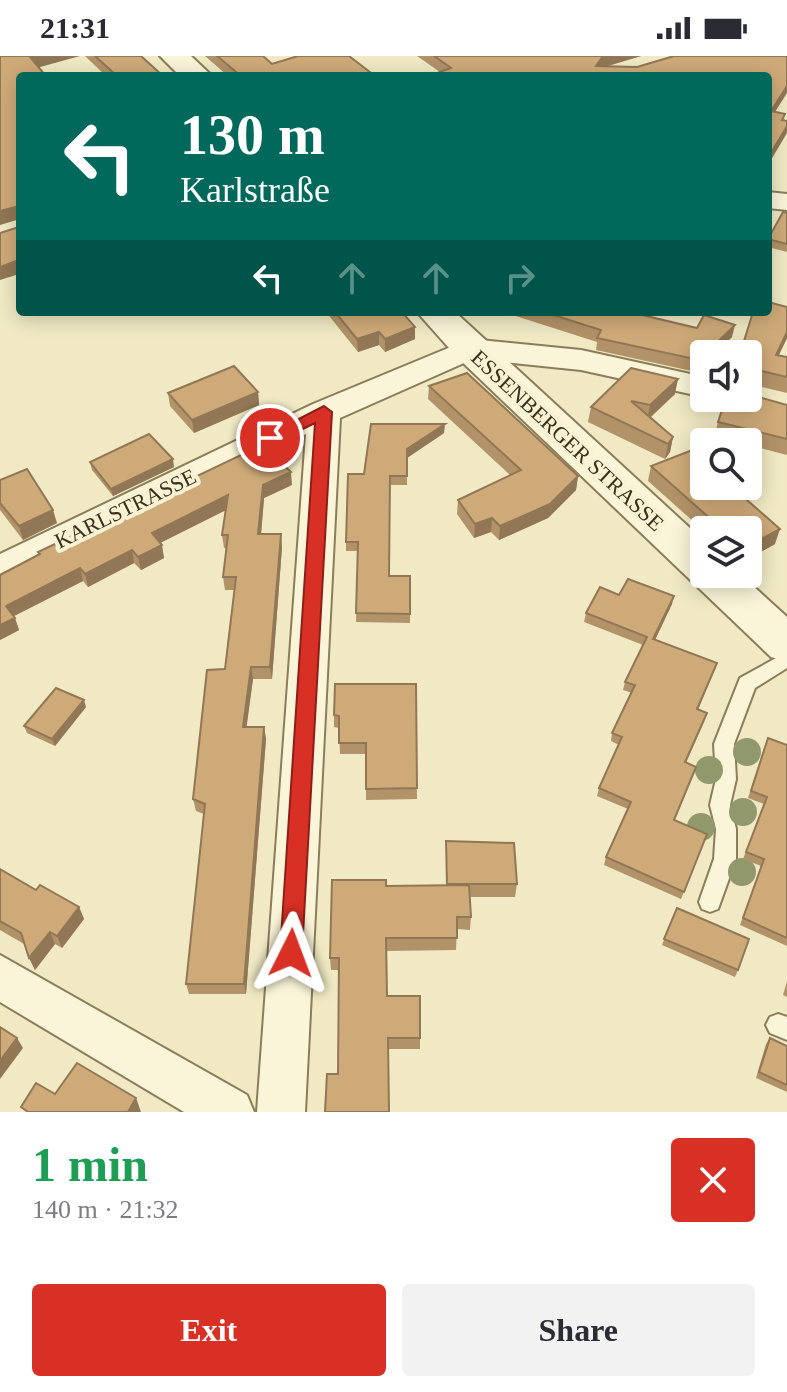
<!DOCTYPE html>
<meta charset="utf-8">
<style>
body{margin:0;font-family:Georgia,serif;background:#f2f2f3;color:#2b2b33;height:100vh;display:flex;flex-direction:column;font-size:30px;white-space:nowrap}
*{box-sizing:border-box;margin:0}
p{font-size:26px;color:#7c7c81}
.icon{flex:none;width:44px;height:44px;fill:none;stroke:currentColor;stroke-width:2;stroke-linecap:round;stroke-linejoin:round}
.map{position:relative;height:1056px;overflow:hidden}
.drawer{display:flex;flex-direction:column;background:#fff;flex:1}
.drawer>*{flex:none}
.banner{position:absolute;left:16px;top:16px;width:756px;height:244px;border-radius:8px;box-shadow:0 4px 20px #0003;background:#00695c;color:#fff;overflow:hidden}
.buttons{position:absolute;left:690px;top:284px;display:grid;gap:16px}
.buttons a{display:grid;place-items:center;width:72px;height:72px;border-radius:8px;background:#fff;box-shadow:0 4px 20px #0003;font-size:40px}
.pin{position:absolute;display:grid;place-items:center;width:68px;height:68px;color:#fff;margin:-34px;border:4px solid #fff;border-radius:50%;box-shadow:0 2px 8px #0007}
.me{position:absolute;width:88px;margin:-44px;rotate:3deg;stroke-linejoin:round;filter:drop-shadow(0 0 6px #0008)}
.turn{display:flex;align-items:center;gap:28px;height:168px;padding:0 32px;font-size:36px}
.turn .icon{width:104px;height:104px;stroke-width:2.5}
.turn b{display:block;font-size:56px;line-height:68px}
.lanes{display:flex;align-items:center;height:76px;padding:0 32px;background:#0003;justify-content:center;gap:40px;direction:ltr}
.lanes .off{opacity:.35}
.round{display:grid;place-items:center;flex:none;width:84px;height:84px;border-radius:8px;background:#f2f2f3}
.overview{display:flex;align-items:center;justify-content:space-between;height:136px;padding:0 32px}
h1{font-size:48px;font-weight:700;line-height:60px;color:#1e9e55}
.cta{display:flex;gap:16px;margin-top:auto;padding:16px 32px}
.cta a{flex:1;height:92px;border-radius:8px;background:#d93025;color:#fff;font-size:32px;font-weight:700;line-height:92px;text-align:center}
.cta a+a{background:#f2f2f3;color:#2b2b33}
.status{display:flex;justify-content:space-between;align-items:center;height:56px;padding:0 40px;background:#fff;direction:ltr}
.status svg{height:22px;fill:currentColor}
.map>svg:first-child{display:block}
</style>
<div class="status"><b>21:31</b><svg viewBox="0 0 49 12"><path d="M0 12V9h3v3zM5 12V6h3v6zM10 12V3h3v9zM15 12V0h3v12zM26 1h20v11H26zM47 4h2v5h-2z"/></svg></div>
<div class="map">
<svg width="787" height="1056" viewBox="0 0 787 1056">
<rect width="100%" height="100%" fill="#f0e9c4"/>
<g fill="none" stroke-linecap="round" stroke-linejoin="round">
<g stroke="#8b7c5a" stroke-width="4">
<g id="service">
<polygon points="787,596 787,612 755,632 734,688 736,723 730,749 736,773 736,803 718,853 710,856 702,853 699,846 714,803 716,773 710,749 716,723 714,688 740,622"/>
<polygon points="778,958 787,961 787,984 770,977 766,969 770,961"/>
</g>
</g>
<g stroke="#8b7c5a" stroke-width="4">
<g id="minor">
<polygon points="768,136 787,138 787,154 768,152"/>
<polygon points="470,283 581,294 704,321 704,341 581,314 473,303 340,362 305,1056 257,1056 306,378 0,526 0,498 313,348"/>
<polygon points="0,899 247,1039 254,1056 184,1056 0,946"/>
</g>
</g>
<g stroke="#8b7c5a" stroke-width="4">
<g id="tertiary">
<polygon points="160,0 191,0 212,20 180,20"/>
<polygon points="417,256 455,256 704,485 704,518 740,518 787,561 787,606 771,601 457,301"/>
</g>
</g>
<use href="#service" fill="#faf5d8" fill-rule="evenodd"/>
<use href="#minor" fill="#faf5d8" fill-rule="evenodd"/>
<use href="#tertiary" fill="#faf5d8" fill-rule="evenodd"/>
</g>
<g fill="#91996c">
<circle cx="747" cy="696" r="14"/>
<circle cx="709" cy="714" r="14"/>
<circle cx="743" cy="756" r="14"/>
<circle cx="701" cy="771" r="14"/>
<circle cx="742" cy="816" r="14"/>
</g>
<g fill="#b29268">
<polygon points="85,0 141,0 163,20 106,20"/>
<polygon points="205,0 263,0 272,8 375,20 228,20"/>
<polygon points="417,0 641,0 605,11 775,56 784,64 787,77 440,16"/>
<polygon points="787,157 787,196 768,191 768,183"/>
<polygon points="787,251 787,282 779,299 787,301 787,337 749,328 748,330 748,298"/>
<polygon points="326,256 402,256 415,283 385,296 379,289 358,296"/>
<polygon points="503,256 641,256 641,259 732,281 715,298 704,298 704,309 696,316 596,294 597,286"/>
<polygon points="429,330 578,420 576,434 548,462 499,484 491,476 474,482 457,458 458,444 510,419 428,343"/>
<polygon points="258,336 259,349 194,377 170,350 168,337"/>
<polygon points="675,338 651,361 673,381 670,396 665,403 588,366 591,351"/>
<polygon points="787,349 787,399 748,389 748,386 735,386 714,381 718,366"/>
<polygon points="444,377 407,402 407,429 390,429 389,520 410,520 410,567 356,566 358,495 346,495 346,486 364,418"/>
<polygon points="90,406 174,411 113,440 92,414"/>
<polygon points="651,410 775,488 748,503 748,474 704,474 704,475 648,425"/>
<polygon points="0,424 57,467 23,484 0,454"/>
<polygon points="292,429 264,442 261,478 282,491 272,623 253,623 246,671 264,671 266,683 246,938 189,938 186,928 204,758 196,755 193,743 225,613 234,534 225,534 223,521 226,492 224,492 222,479 226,454 160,487 164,502 141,514 134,507 88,531 83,525 14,560 19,574 0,584 39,499 38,496"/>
<polygon points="619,539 672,548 655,584 714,615 698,654 704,666 686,707 696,711 674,764 707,778 681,843 604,809 606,801 628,753 597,740 599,732 619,689 611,685 612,677 632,637 623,634 625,626 643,589 584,566 586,557"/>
<polygon points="416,628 417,743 366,744 366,698 340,698 339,672 334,671 334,659"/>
<polygon points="86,651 55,690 27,677 24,670"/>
<polygon points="765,689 787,689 787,890 740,869 761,810 743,803 764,748 748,742"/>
<polygon points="446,785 517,828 515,841 470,841 471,861 470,874 457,873 456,894 386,895 387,940 420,982 420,993 388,993 338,1018 339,914 331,914 330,902 446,830"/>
<polygon points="0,813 36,834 79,851 84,863 62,892 55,888 35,914 24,888 0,874"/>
<polygon points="677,852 738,914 735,921 662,889"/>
<polygon points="787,925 787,941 783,939"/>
<polygon points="770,982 787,990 787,1036 756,1022 766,988"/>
</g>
<g fill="#917755">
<polygon points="34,0 80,0 33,13 30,1"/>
<polygon points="602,0 641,0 600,12 596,10"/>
<polygon points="787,30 787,37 768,67 771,55"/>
<polygon points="787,70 787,77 768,109 768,102"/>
<polygon points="19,150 20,163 0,169 0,155"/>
<polygon points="16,205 19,218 0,224 0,211"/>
<polygon points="735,269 732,281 715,298 705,298"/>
<polygon points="415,271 415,283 385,296 385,283"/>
<polygon points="379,276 379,289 358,296 357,283"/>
<polygon points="787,276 787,282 772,313 776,299"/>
<polygon points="704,299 704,309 696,316 699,304"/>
<polygon points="678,323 675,338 647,364 650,349"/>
<polygon points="258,336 259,349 194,377 192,364"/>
<polygon points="445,368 444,377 407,402 407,393"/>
<polygon points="673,381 670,396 665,403 668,388"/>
<polygon points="173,403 174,411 113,440 111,433"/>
<polygon points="291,416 292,429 264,442 260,491 258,478 263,429"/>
<polygon points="578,420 576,434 548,462 499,484 500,470"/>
<polygon points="228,439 230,452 154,490 152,477"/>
<polygon points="53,454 57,467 23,484 19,470"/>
<polygon points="492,462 491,476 474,482 475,468"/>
<polygon points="780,473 775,488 748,503 748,490"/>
<polygon points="281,478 282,491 272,623 270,611"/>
<polygon points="162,489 164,502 141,514 138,501"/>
<polygon points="132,494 134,507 88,531 85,518"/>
<polygon points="80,512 83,525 10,562 6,550"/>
<polygon points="674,540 672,548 651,592 653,583"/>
<polygon points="15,562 19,574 0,584 0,569"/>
<polygon points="251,611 253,623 245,683 243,671"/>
<polygon points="84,644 86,651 55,690 52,683"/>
<polygon points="264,671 266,683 246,938 244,928"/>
<polygon points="79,851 84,863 62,892 57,880"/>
<polygon points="50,876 55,888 35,914 29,902"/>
<polygon points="17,982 23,992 0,1023 0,1005"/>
<polygon points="136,1042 141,1056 128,1056"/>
</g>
<g fill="#cfaa79" stroke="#917755" stroke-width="2">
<polygon points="0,0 34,0 30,1 46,20 20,20 20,212 16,205 0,211 0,177 19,171 19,150 0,155"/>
<polygon points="95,0 141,0 163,20 117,20"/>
<polygon points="217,0 263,0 272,8 298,0 349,0 375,20 241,20"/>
<polygon points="434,0 603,0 596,10 637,11 674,0 787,0 787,30 771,55 785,58 782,64 787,65 787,70 768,102 768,20 429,20 451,12"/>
<polygon points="783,156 787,157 787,188 768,183"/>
<polygon points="768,246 787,251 787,276 776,299 787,301 787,321 753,313 748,325 748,298 740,298 753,256 768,256"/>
<polygon points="335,256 402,256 415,271 385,283 379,276 357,283"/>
<polygon points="544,256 639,256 638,258 697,272 704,259 735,269 699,304 597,282 601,274"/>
<polygon points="234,310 258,336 192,364 168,337"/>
<polygon points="631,312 678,323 650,349 631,345 673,381 668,388 591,351"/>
<polygon points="467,317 578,420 550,448 500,470 492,462 475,468 458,444 521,414 429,330"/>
<polygon points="748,338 787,349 787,383 718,366 726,342 748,342"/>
<polygon points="371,368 445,368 407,393 407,420 390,420 389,520 410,520 410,558 356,557 358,486 346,486 348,418 364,418"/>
<polygon points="149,378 173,403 111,433 90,406"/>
<polygon points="262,389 291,416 263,429 258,478 281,478 270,611 251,611 243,671 264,671 244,928 186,928 205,748 193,743 207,614 225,613 236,521 223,521 228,479 222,479 228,439 152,477 162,489 138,501 132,494 85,518 80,512 6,550 15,562 0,569 0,519 40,498 38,496"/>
<polygon points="690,395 704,407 704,430 731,430 780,473 748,490 748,474 723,474 651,410"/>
<polygon points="27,413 53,454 19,470 0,447 0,424"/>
<polygon points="628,523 674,540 653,583 717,607 697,653 707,657 685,706 696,711 674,764 707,778 684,836 606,801 631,746 599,732 622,681 612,677 635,629 625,626 647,581 586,557 600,531 619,539"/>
<polygon points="335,628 416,628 417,732 366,733 366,687 339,687 339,660 334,659"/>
<polygon points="56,632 84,644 52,683 24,670"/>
<polygon points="768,682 787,689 787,882 743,862 764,803 746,796 767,741 751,735"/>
<polygon points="446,785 514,787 517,828 447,828"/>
<polygon points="0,813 36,834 40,829 79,851 57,880 50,876 29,902 21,877 0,865"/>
<polygon points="332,824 386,824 386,830 469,829 471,861 457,861 457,882 386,882 387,940 420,940 420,982 388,982 389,1056 325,1056 327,1018 338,1018 339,902 330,902"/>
<polygon points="677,852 749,883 738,914 664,883"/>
<polygon points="0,971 17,982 0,1005"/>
<polygon points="770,982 787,990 787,1029 759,1016"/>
<polygon points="77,1007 136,1042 128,1056 28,1056 21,1051 36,1027 55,1038"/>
</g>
<polygon fill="#d93025" stroke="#8d1f18" stroke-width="2" points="324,350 332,356 302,897 299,904 291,907 283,904 280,897 315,367 276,386 270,388 262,382"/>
<g text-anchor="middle" stroke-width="8" stroke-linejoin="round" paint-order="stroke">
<g font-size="22" fill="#3b301e" stroke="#f7f2d4">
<text transform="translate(568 384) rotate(43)" y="8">ESSENBERGER STRASSE</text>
<text transform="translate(125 452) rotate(-26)" y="8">KARLSTRASSE</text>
</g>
</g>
</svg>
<div class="buttons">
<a><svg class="icon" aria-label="sound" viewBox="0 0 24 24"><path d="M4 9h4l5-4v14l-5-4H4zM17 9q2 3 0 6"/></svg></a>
<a><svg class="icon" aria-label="search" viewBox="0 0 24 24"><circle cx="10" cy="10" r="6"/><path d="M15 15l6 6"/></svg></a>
<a><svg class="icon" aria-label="layers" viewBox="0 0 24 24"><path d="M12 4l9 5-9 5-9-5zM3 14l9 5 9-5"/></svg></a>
</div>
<div class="pin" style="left:270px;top:382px;background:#d93025"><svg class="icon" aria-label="arrive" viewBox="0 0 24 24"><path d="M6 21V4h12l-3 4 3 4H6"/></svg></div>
<svg class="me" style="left:291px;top:897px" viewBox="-20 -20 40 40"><path d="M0-17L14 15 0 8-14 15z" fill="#d93025" stroke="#fff" stroke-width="4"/></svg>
<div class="banner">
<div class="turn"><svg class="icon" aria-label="left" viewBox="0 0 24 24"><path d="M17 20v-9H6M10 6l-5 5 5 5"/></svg><div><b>130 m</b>Karlstraße</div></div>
<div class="lanes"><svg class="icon" aria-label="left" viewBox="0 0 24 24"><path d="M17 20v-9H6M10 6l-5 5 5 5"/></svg><svg class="icon off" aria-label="ahead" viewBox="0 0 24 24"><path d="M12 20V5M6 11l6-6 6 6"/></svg><svg class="icon off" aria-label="ahead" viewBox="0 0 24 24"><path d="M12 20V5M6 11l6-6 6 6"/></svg><svg class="icon off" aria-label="right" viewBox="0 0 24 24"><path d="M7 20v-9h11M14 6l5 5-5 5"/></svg></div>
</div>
</div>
<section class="drawer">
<div class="overview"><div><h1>1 min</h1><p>140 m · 21:32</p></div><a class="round" style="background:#d93025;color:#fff"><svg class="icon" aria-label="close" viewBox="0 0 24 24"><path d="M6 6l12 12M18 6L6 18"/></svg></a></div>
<div class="cta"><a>Exit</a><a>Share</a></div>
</section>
